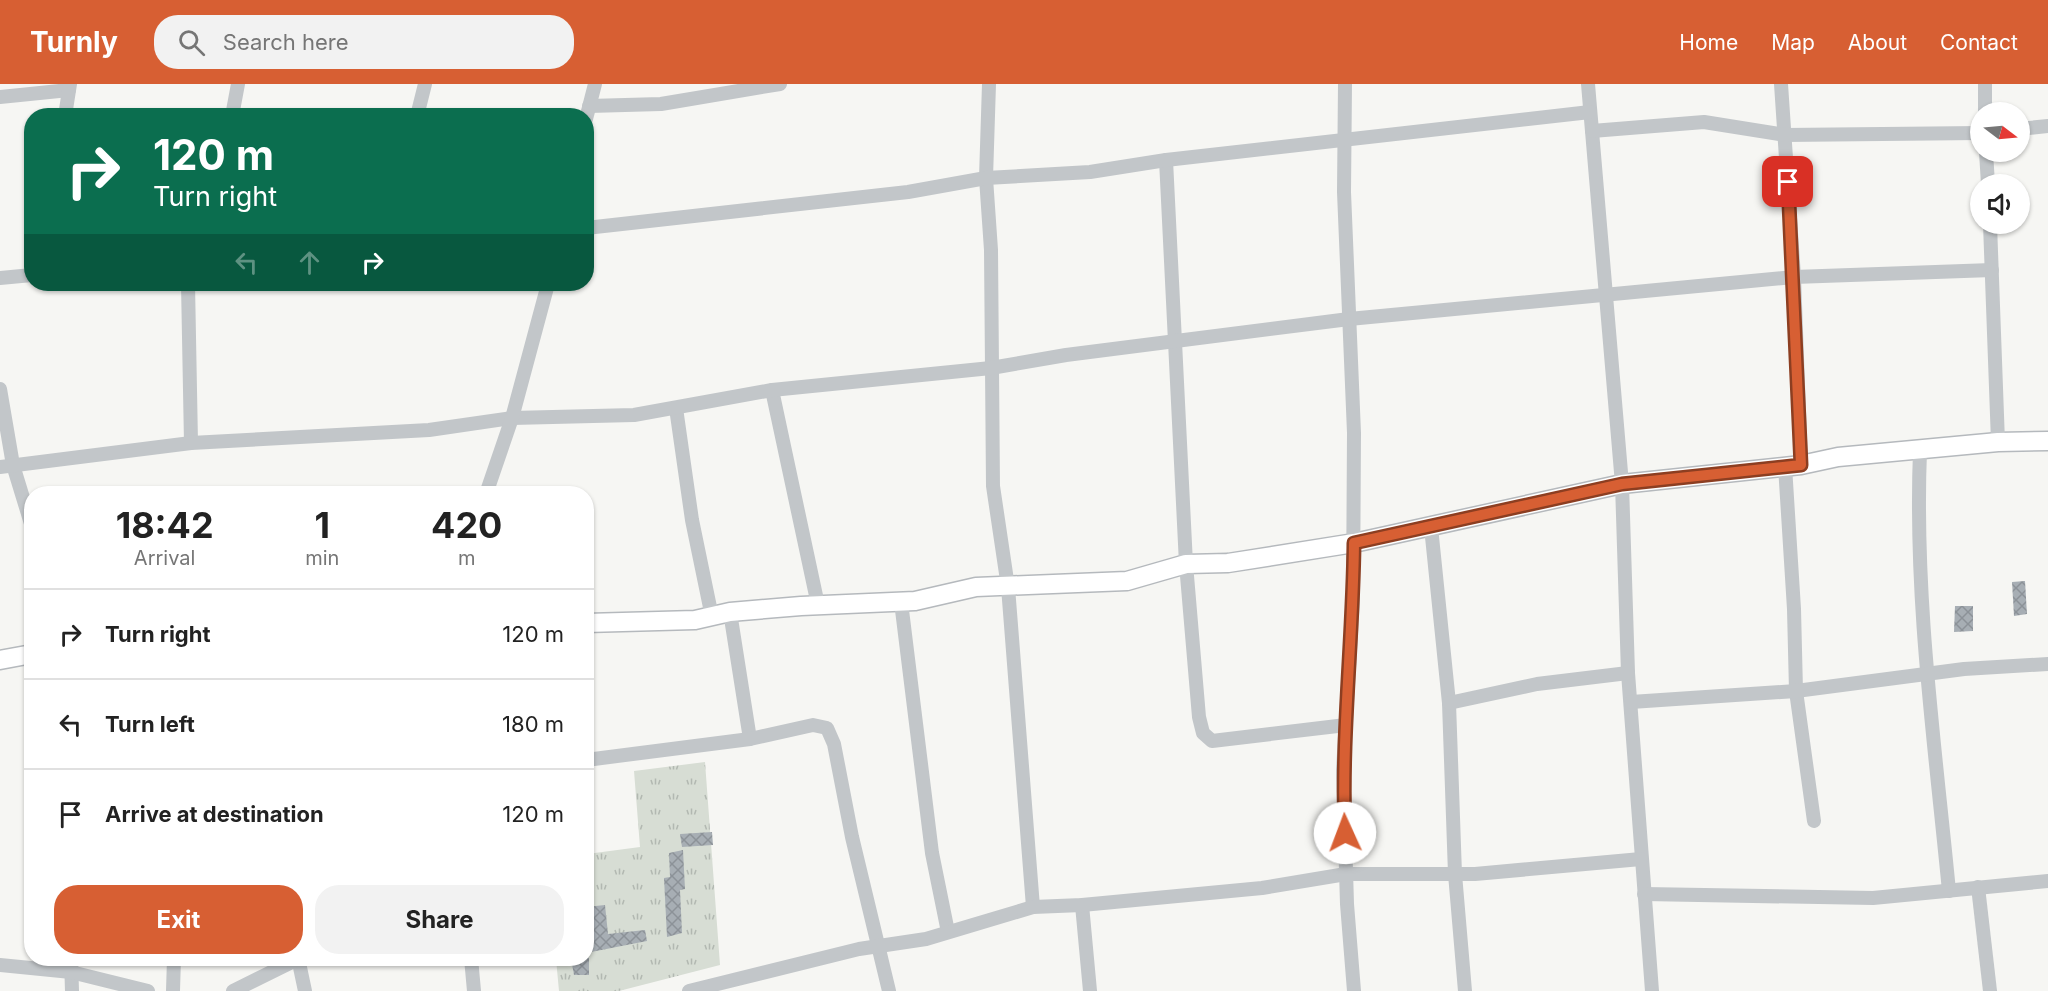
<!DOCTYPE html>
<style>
body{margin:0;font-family:Inter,sans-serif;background:#f2f2f2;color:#222;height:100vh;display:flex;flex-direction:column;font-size:22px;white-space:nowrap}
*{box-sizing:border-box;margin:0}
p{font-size:20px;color:#767676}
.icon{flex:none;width:33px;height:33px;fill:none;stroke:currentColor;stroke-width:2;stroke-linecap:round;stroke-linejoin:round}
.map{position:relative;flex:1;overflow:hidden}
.panel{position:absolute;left:24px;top:402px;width:570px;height:480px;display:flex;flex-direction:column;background:#fff;border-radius:24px;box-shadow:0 2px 4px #0004}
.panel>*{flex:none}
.guide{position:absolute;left:24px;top:24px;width:570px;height:183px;border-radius:24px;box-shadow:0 2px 4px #0004;background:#0b6e4f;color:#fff;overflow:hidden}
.needle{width:39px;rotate:106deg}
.buttons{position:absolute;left:1970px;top:18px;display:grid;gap:12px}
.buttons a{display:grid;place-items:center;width:60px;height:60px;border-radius:50%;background:#fff;box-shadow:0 2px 4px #0004;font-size:30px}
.pin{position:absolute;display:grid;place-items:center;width:51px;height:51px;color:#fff;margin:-26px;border-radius:12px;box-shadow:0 3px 9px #0006}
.me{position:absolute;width:66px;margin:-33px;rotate:358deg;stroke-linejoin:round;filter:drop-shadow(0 0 4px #0008)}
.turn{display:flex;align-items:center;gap:21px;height:126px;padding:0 30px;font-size:27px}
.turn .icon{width:78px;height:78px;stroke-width:2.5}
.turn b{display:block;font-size:42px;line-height:51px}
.lanes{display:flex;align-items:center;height:57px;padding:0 30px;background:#0003;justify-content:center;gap:30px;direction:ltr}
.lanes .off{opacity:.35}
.eta{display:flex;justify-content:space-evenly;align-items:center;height:102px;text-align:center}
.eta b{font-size:36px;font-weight:700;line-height:42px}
.button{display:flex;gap:12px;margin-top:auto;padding:12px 30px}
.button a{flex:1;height:69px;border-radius:24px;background:#d75f33;color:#fff;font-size:24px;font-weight:700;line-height:69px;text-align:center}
.button a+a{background:#f2f2f2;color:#222}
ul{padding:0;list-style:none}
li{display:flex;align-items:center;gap:18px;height:90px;padding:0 30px;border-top:2px solid #e0e0e0}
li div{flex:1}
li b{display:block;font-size:22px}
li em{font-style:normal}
header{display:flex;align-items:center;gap:36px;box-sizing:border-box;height:84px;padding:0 30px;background:#d75f33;color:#fff}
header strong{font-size:28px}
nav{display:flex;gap:33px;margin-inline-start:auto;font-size:21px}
.search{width:420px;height:54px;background:#f2f2f2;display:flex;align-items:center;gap:15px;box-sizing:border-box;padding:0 21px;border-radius:24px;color:#767676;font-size:22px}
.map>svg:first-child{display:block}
</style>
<header>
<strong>Turnly</strong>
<div class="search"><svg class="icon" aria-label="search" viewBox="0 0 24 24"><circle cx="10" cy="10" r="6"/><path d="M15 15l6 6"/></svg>Search here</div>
<nav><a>Home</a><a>Map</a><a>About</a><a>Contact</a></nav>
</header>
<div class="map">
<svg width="2048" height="907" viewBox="0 0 2048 907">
<defs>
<pattern id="park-tufts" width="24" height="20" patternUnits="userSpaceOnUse" patternTransform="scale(1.5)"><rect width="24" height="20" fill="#d7ddd4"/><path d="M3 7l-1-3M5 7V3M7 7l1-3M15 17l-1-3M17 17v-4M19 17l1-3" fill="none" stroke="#b2b8b1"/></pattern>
<pattern id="building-cross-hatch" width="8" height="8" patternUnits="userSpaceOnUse" patternTransform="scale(1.5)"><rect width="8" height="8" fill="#a7aeb4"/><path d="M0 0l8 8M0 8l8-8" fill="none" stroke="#8c9298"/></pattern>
</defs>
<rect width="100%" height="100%" fill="#f6f6f3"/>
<polygon fill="url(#park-tufts)" points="705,678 720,881 619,907 559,907 556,875 586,874 587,770 640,763 634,687"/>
<g fill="url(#building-cross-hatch)">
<polygon points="2025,497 2027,530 2014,532 2012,498"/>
<polygon points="1955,522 1973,522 1973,547 1954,548"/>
<polygon points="712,748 713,761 682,763 680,750"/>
<polygon points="683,766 685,805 680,806 682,849 667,853 664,794 670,793 669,769"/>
<polygon points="605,821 608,850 645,846 647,857 586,869 586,823"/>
<polygon points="571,874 589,874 589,891 574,891"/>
</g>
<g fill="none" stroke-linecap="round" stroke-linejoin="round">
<g stroke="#b5b9bd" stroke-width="21">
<g id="secondary">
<polyline points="586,539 695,536 730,528 801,522 915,517 976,503 1127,497 1186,480 1228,479 1354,459 1622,400 1801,381 1838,373 1998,358 2048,357"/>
<polyline points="0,576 32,570"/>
</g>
</g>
<g stroke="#c2c6c9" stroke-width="14">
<polyline points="989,0 986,94 991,166 993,402 1008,503 1033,823"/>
<polyline points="1345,0 1344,108 1354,349 1353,515 1343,686 1347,820 1354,907"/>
<polyline points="1588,0 1622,400 1628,589 1652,907"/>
<polyline points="1781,0 1794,193 1801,381"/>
<polyline points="1985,0 1985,28"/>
<polyline points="0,13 69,6"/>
<polyline points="589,22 661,20 780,0"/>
<polyline points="65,32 70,0"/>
<polyline points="232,32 238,0"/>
<polyline points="417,32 425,0"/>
<polyline points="586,35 595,0"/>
<polyline points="2019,45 2048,42"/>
<polyline points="1592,47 1704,38 1785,51 1980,49"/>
<polyline points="1986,68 1988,100"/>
<polyline points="1166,76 1186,480 1199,633 1203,649 1212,657 1346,641"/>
<polyline points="1990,140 1998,358"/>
<polyline points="586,144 908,108 986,94 1090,88 1166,76 1590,28"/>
<polyline points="0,194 32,191"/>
<polyline points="188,200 191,359"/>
<polyline points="0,305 13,381 32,443"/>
<polyline points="772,306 818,521"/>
<polyline points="676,324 692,436 712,533"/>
<path d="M 1920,367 C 1914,513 1935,661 1949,807"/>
<polyline points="1785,382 1794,525 1796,607 1814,737"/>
<polyline points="0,383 191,359 429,346 512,334 634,331 772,306 991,284 1066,271 1349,235 1794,193 1992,186"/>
<polyline points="486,410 512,334 548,200"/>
<polyline points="1431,443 1449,619 1455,790 1465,907"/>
<polyline points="901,518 932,769 948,848"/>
<polyline points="730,528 750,655"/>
<polyline points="1631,618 1796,607 1964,585 2048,580"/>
<polyline points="1449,619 1537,600 1628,589"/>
<polyline points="586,676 750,655 813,641 827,644 834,660 852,753 889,907"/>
<polyline points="1978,803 1990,907"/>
<polyline points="1644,810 1873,814 2048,797"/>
<polyline points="1082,821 1090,907"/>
<polyline points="71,874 72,907"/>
<polyline points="298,874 305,907"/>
<polyline points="471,874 474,907"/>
<polyline points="0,881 71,888 148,907"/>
<polyline points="173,907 174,874"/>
<polyline points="233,907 298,875"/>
<polyline points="689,907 859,865 926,855 1033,823 1082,821 1262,804 1346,790 1475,790 1641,775"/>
</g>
<use href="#secondary" stroke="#fff" stroke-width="18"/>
</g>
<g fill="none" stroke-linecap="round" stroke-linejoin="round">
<g stroke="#8c3e21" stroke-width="15">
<path id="route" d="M 1345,749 C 1341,652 1353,556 1354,459 L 1622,400 L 1801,381 L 1788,98"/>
</g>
<use href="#route" stroke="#d75f33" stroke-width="10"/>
</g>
</svg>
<div class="buttons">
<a><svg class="needle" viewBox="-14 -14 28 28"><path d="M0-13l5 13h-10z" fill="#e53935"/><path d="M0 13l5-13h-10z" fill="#767676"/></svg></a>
<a><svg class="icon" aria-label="sound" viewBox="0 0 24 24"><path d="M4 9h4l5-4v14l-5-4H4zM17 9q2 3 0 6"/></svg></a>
</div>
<div class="pin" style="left:1788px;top:98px;background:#d93025"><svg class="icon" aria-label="arrive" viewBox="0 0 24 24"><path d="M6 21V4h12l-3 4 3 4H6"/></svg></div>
<svg class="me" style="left:1345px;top:749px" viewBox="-20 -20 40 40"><circle r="19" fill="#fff"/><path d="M0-13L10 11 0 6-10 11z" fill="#d75f33"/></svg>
<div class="guide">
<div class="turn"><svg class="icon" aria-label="right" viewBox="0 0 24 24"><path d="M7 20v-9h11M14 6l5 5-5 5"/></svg><div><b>120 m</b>Turn right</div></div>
<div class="lanes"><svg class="icon off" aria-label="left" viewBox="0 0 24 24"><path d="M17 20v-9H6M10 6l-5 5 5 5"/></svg><svg class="icon off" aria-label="ahead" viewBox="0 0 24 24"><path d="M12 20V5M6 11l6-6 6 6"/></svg><svg class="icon" aria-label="right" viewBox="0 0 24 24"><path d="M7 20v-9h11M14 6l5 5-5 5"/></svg></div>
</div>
<section class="panel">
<div class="eta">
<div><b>18:42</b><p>Arrival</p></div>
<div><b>1</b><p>min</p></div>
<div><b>420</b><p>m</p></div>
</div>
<ul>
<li><svg class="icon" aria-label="right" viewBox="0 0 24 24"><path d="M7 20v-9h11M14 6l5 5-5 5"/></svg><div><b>Turn right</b></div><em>120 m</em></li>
<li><svg class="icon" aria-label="left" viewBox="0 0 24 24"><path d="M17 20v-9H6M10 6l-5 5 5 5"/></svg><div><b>Turn left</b></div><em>180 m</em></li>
<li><svg class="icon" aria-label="arrive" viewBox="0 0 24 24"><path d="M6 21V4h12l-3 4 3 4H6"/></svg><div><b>Arrive at destination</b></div><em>120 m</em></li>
</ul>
<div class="button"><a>Exit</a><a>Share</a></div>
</section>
</div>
